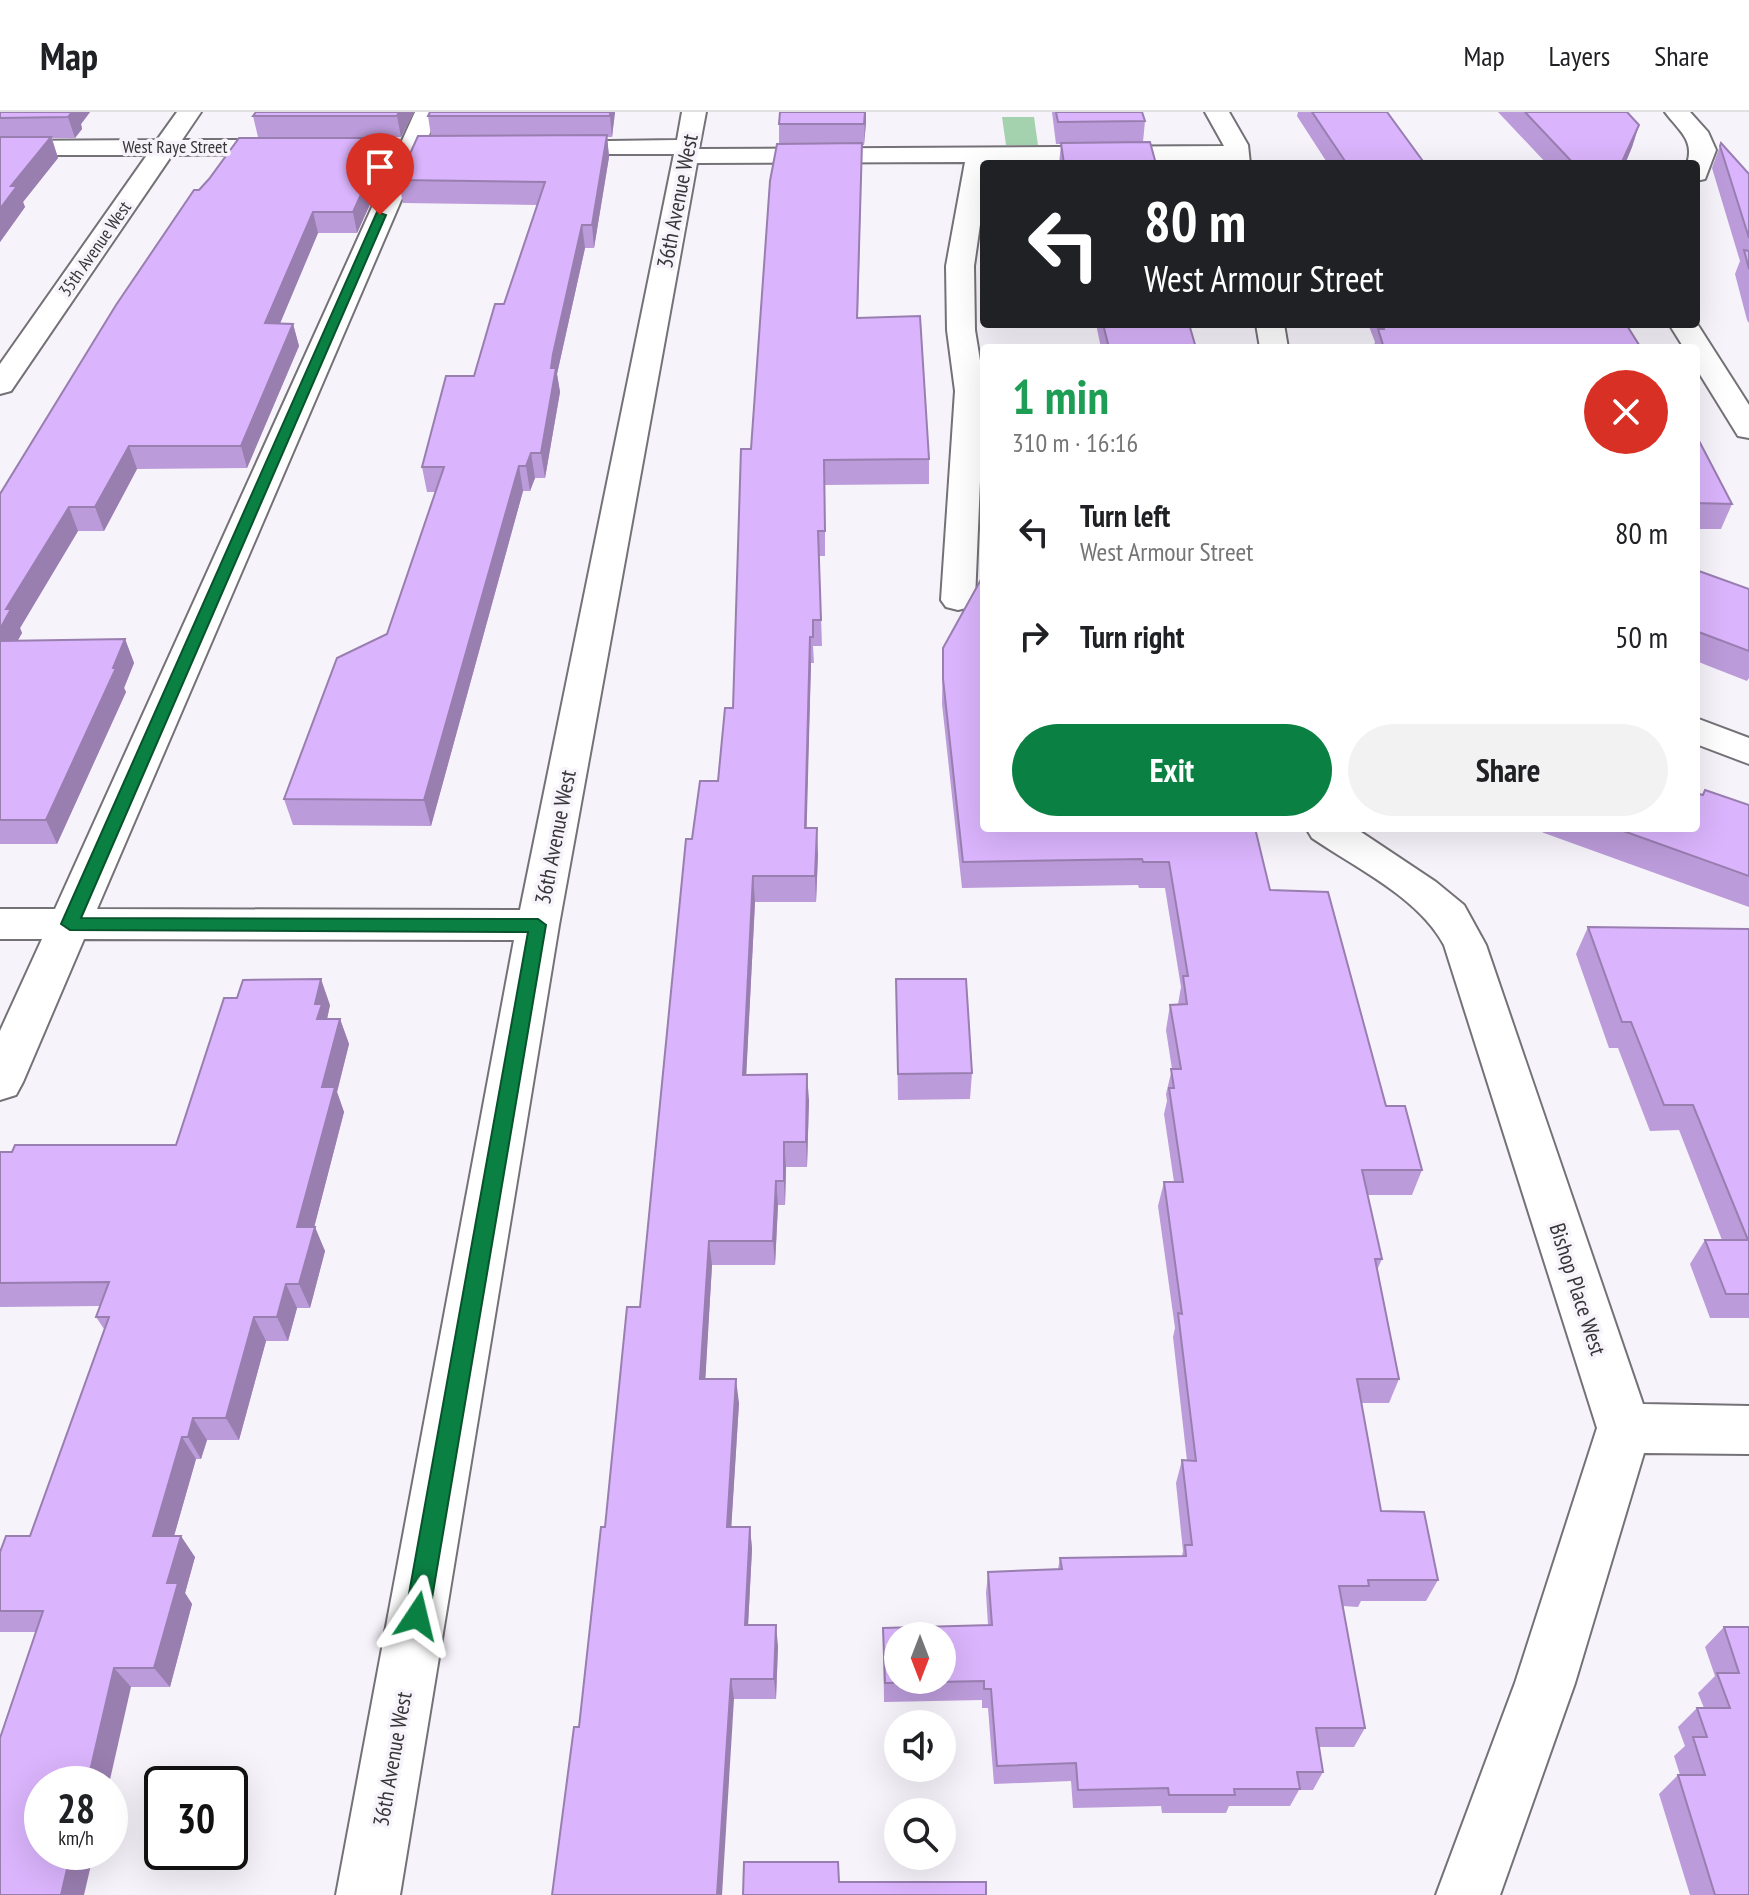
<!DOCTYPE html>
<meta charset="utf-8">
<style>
body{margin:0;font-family:"PT Sans Narrow",sans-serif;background:#f2f2f2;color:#202124;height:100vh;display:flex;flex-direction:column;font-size:30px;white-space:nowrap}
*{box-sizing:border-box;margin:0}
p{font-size:26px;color:#757577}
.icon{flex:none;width:44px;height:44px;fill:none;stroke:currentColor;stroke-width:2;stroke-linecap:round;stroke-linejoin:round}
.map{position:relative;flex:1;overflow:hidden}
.panel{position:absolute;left:980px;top:232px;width:720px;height:488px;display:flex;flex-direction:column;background:#fff;border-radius:8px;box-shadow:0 8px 32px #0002}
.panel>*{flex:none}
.guide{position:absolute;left:980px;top:48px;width:720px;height:168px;border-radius:8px;box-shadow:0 8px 32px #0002;background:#202124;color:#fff;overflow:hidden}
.needle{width:52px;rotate:180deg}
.fabs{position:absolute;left:884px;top:1510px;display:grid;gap:16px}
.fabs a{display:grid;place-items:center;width:72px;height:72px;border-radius:50%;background:#fff;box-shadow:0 8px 32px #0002;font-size:40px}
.speed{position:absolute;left:24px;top:1654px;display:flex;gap:16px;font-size:40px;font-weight:700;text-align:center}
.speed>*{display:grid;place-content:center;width:104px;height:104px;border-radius:50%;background:#fff;box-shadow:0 8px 32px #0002;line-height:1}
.speed small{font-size:20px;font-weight:400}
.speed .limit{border:4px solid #111;border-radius:12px;background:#fff;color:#111}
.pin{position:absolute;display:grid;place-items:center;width:68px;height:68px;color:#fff;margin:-82px -34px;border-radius:50% 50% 50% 0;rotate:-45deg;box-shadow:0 0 8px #0007}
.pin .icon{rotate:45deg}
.me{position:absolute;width:88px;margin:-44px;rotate:10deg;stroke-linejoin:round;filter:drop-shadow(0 0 6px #0008)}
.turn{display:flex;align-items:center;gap:28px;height:168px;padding:0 32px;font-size:36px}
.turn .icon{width:104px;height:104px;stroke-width:2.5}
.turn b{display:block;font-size:56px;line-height:68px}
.round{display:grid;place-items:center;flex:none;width:84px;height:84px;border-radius:42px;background:#f2f2f2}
.headline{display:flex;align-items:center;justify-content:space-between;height:136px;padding:0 32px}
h1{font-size:48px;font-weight:600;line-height:60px;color:#1e9e55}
.primary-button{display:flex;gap:16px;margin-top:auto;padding:16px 32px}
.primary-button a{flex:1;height:92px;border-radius:48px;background:#0b8043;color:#fff;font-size:32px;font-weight:600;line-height:92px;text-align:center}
.primary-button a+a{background:#f2f2f2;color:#202124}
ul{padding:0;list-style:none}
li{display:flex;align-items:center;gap:24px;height:104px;padding:0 32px}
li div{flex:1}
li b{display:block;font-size:30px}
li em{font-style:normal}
header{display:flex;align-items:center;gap:48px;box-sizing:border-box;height:112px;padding:0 40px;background:#fff;border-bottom:2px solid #e0e0e0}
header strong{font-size:38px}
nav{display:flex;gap:44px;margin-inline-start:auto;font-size:28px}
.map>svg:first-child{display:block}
</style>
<header>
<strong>Map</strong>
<nav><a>Map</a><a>Layers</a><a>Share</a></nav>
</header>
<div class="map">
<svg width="1749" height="1783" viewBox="0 0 1749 1783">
<rect width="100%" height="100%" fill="#f7f3fb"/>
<polygon fill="#a5d2ae" points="1002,5 1034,5 1038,33 1006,33"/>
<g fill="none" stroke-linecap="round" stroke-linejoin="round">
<g stroke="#747177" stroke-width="4">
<g id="minor">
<polygon points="177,0 201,0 182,28 290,28 302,35 290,42 172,43 11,279 0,282 0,252 147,43 0,43 0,29 157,28"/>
<polygon points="415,0 439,0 97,797 520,798 674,42 550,42 538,35 541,30 677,28 682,0 706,0 699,37 1224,34 1205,0 1229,0 1248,33 1250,52 1226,52 1225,48 984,52 984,85 974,154 975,218 984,273 975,488 970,495 958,498 946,495 941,488 955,279 947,218 946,154 965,50 697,51 559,813 400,1783 336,1783 514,828 84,827 23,970 16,983 0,988 0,919 42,827 0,827 0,797 55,797"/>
<path d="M 1665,0 L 1690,0 L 1708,20 L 1716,38 L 1705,67 L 1696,69 L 1696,52 L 1687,52 C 1695,28 1679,19 1665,0 Z"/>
<polygon points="1696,210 1749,293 1749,326 1738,324 1696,256 1696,236 1684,236 1669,212"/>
<polygon points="1256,212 1284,212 1288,236 1260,236"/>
<polygon points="1696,606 1749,626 1749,652 1696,632"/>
<path d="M 1306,716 L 1355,716 L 1436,770 L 1464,793 L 1486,833 L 1643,1292 L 1749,1294 L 1749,1342 L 1644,1341 L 1575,1571 L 1500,1783 L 1436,1783 L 1515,1571 L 1597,1316 L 1444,833 C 1418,785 1356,756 1312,726 Z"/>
</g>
</g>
<use href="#minor" fill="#fff" fill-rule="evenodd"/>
</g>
<g fill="#bb9bd9">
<polygon points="0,0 90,0 81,12 82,17 75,26 52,26 58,46 23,90 25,95 0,130"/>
<polygon points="414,0 401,25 258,25 253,4"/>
<polygon points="615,0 612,25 607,25 609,45 594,136 585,136 557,262 560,280 545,366 535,366 530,379 523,379 431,714 293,713 284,687 387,522 436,380 427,380 422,355 474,264 504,192 537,93 403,91 398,68 431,24 428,4"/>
<polygon points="1052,0 1142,0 1145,9 1143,30 1156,52 1059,52 1061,32 1056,32"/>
<polygon points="1298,0 1387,0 1425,52 1328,52 1297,4"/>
<polygon points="1498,0 1627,0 1639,13 1632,35 1625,52 1547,52"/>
<polygon points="866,10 864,33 862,33 858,206 929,347 929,372 825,373 825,444 819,444 822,534 813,534 814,551 811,551 806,716 818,742 816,790 755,790 746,963 809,988 807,1055 786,1055 785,1093 778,1093 775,1153 712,1153 705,1267 739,1291 731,1415 750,1415 752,1437 748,1513 778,1534 776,1587 734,1587 579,1615 605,1415 640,1195 692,727 718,669 733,596 751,337 779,32 779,12"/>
<polygon points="1721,31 1749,62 1749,211 1747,208 1735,162 1740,149 1712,56"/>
<polygon points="391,46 357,121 318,121 280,211 293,212 299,234 247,356 137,357 104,419 78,419 20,516 22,521 17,529 125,527 134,551 124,576 126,580 57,732 0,732 0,382 199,78"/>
<polygon points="1096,212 1189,212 1196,236 1101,236"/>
<polygon points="1368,212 1626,212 1641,236 1373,236 1375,230"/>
<polygon points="1696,323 1732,392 1721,417 1696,417"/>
<polygon points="1696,458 1749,477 1749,566 1747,569 1696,549"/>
<polygon points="943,536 984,716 1255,716 1270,778 1386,994 1422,1058 1412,1083 1367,1083 1382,1147 1377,1158 1399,1267 1389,1291 1361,1291 1381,1399 1438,1468 1426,1489 1361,1489 1358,1495 1343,1494 1365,1616 1354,1635 1319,1635 1323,1660 1313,1678 1299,1678 1290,1694 1229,1694 1226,1701 1162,1701 1161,1694 1073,1696 1071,1669 994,1672 988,1596 982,1596 982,1588 884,1590 883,1516 988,1513 986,1481 988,1460 1058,1457 1060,1446 1182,1444 1183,1439 1176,1371 1182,1348 1187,1349 1173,1225 1175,1216 1158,1094 1164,1070 1174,1070 1164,1002 1167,989 1166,982 1172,957 1166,918 1170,893 1178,892 1181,875 1165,776 1139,776 1138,773 962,776 942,592"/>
<polygon points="1703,683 1749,693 1749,795 1544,721 1534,716 1696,716"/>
<polygon points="1588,815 1749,817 1749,1206 1710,1206 1690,1152 1705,1128 1722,1128 1679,1018 1650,1019 1618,936 1609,936 1576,842"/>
<polygon points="896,867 972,961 970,987 898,988"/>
<polygon points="330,893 327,907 340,907 349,932 337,980 344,1000 314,1115 325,1139 310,1196 297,1196 288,1229 266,1229 239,1328 207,1328 201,1347 196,1347 174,1424 195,1445 185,1481 192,1492 170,1575 131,1575 1,1626 36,1520 0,1520 0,1440 30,1424 104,1217 96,1205 100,1194 0,1195 0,1040 176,1033"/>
<polygon points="1724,1515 1749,1515 1749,1783 1690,1783 1659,1682 1678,1663 1680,1663 1674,1644 1685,1634 1678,1615 1697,1596 1704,1596 1698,1581 1715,1564 1705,1535"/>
</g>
<g fill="#997eb0">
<polygon points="72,0 90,0 81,12 82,17 75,26 68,5"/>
<polygon points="399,0 414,0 401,25 397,4"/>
<polygon points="610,0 615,0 612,25 610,4"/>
<polygon points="865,0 866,0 866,10 864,33"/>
<polygon points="1639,13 1632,35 1625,52 1621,52"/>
<polygon points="607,23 609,45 594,136 592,113"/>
<polygon points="51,25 58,46 23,90 25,95 0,130 0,97 11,74"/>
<polygon points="387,26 391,46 357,121 353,100"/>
<polygon points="313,100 318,121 271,233 265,211"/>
<polygon points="582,113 585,136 557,262 560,280 545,366 541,341 553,242"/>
<polygon points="293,212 299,234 247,356 241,334"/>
<polygon points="129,334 137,357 104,419 95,395"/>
<polygon points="531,341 535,366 530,379 526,354"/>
<polygon points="519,354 523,379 431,714 424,688"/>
<polygon points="69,395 78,419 20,516 22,521 4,553 0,545 0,517 6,497"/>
<polygon points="810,525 811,551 806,742 805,716"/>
<polygon points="125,527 134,551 124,576 126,580 57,732 46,708"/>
<polygon points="817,716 818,742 816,790 815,764"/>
<polygon points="753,764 755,790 745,988 743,963"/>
<polygon points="321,867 330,893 327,907 317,907 315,892"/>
<polygon points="340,907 349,932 337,980 344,1000 308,1139 297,1115 322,975"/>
<polygon points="807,962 809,988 807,1055 806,1030"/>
<polygon points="784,1030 786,1055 785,1093 784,1069"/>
<polygon points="776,1069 778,1093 775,1153 773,1129"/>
<polygon points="315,1115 325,1139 310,1196 299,1172"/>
<polygon points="709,1129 712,1153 704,1291 700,1267"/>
<polygon points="286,1172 297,1196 288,1229 277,1205"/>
<polygon points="254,1205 266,1229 239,1328 226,1306"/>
<polygon points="736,1267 739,1291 730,1437 727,1415"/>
<polygon points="193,1306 207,1328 201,1347 188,1325"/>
<polygon points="182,1325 196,1347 168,1445 153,1424"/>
<polygon points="750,1415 752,1437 747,1534 745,1513"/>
<polygon points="181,1424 195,1445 185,1481 192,1492 170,1575 154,1556 167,1471"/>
<polygon points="776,1513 778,1534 776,1587 774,1567"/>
<polygon points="114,1556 131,1575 109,1672 87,1672"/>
<polygon points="731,1567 734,1587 722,1783 717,1783"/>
<polygon points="71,1740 94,1740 84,1783 61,1783"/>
</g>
<g fill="#dab4fc" stroke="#997eb0" stroke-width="2" fill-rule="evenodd">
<polygon points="0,0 72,0 68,5 0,6"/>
<polygon points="256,0 399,0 397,4 253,4"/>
<polygon points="430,0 610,0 610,4 428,4"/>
<polygon points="780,0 865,0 864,12 779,12"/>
<polygon points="1056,0 1142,0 1145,9 1058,10"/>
<polygon points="1312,0 1387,0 1425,52 1347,52"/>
<polygon points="1525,0 1627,0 1639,13 1621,52 1574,52"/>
<polygon points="607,23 592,113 582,113 553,242 551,256 556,256 541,341 531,341 526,354 519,354 424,688 284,687 337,546 387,522 444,355 422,355 446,264 474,264 495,192 504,192 545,70 398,68 418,24"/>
<polygon points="0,25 51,25 11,74 17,74 0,97"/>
<polygon points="239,26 387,26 353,100 313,100 265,211 293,212 241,334 129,334 95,395 69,395 6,497 11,497 0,517 0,382 116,193 194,78 199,78 209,67"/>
<polygon points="1150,30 1156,52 1064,52 1061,31"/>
<polygon points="862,31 857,206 920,204 929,347 824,348 825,419 818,419 821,508 813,508 813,525 810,525 805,716 817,716 815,764 753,764 743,963 807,962 806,1030 784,1030 784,1069 776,1069 773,1129 709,1129 700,1267 736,1267 727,1415 750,1415 745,1513 776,1513 774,1567 731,1567 717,1783 552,1783 574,1615 579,1615 601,1415 605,1415 627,1195 640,1195 686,727 692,727 700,669 718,669 725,596 733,596 741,337 751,337 770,69 777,32"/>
<polygon points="1721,31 1749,62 1749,126 1720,34"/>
<polygon points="1744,138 1749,139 1749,157"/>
<polygon points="1103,212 1189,212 1196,236 1109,236"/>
<polygon points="1382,212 1626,212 1641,236 1384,236 1378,217 1384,217"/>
<polygon points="1696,323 1732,392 1696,391"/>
<polygon points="1696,458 1749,477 1749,539 1696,519"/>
<path d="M 984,462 L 984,716 L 1255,716 L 1270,778 L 1328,780 L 1386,994 L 1405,994 L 1422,1058 L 1362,1058 L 1382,1147 L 1375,1147 L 1399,1267 L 1357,1267 L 1381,1399 L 1424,1400 L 1438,1468 L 1368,1468 L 1369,1474 L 1339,1474 L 1365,1616 L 1316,1616 L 1323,1660 L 1297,1660 L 1300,1677 L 1234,1677 L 1235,1683 L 1169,1683 L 1168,1676 L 1078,1678 L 1076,1651 L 997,1654 L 991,1577 L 984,1577 L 984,1569 L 885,1571 L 883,1516 L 992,1513 L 988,1460 L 1062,1457 L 1060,1446 L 1186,1444 L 1185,1433 L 1192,1433 L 1182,1348 L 1196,1349 L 1178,1201 L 1182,1202 L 1164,1070 L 1183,1070 L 1169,976 L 1174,976 L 1171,957 L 1181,957 L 1170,893 L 1187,892 L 1183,864 L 1188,864 L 1169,750 L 1143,750 L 1142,747 L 963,750 L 943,567 L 943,536 ZM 898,1524 L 942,1524 L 942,1568 L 898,1568 Z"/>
<polygon points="125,527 113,556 116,556 46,708 0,708 0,529"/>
<polygon points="1705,678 1749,693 1749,764 1615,716 1696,716 1696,681 1703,683"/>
<polygon points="1588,815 1749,817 1749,1182 1726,1182 1705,1128 1748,1128 1693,993 1664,993 1631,910 1622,910"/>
<polygon points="321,867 315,892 322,892 317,907 340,907 322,975 335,975 297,1115 315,1115 299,1172 286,1172 277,1205 254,1205 226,1306 193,1306 188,1325 182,1325 153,1424 181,1424 167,1471 178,1471 154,1556 114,1556 87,1672 42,1672 42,1740 71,1740 61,1783 0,1783 0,1626 43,1499 0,1499 0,1440 6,1424 30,1424 109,1205 96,1205 109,1170 0,1171 0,1040 12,1040 15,1033 176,1033 224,886 237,886 243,868"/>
<polygon points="896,867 966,867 972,961 898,962"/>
<polygon points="1724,1515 1749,1515 1749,1783 1715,1783 1678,1663 1705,1663 1693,1625 1707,1625 1697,1596 1730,1596 1717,1561 1739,1561"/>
<polygon points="744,1750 838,1750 839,1770 986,1770 986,1783 743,1783"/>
</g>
<polygon fill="#0b8043" stroke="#07532c" stroke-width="2" points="377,100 386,103 81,806 538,807 546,813 429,1504 425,1512 417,1515 408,1512 405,1504 528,820 70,818 61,812"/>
<g text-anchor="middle" stroke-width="7" stroke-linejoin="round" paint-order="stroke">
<g font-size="18" fill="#383639" stroke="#f7f3fb">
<text x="175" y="41">West Raye Street</text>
<text transform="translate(95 137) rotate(-55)" y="6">35th Avenue West</text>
</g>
<g font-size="22" fill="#383639" stroke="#f7f3fb">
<text transform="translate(677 89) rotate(-79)" y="8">36th Avenue West</text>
<text transform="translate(555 725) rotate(-79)" y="8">36th Avenue West</text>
<text transform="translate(1578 1177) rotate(72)" y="8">Bishop Place West</text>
<text transform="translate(392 1647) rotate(-80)" y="8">36th Avenue West</text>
</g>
</g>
</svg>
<div class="fabs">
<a><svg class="needle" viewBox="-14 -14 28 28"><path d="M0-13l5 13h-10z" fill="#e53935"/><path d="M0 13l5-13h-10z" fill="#757577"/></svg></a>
<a><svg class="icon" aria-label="sound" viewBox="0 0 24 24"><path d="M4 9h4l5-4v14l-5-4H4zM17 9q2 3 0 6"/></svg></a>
<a><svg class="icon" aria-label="search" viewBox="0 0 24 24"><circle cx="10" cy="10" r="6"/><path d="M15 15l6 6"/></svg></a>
</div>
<div class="speed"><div>28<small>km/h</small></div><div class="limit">30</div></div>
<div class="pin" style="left:380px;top:103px;background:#d93025"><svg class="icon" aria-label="arrive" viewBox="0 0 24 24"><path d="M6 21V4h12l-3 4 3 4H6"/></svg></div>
<svg class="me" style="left:417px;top:1504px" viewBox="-20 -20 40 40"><path d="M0-17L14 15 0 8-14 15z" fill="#0b8043" stroke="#fff" stroke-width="4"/></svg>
<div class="guide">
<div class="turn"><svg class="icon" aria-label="left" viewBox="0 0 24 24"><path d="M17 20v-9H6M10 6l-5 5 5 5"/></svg><div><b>80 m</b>West Armour Street</div></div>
</div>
<section class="panel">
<div class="headline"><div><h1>1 min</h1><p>310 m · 16:16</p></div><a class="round" style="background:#d93025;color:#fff"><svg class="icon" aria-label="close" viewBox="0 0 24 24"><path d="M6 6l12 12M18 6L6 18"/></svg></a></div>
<ul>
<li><svg class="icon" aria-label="left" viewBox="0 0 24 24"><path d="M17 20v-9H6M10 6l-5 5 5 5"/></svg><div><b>Turn left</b><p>West Armour Street</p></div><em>80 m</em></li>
<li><svg class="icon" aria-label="right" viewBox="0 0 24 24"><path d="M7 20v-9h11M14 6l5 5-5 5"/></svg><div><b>Turn right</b></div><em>50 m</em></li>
</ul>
<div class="primary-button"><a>Exit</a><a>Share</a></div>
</section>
</div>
